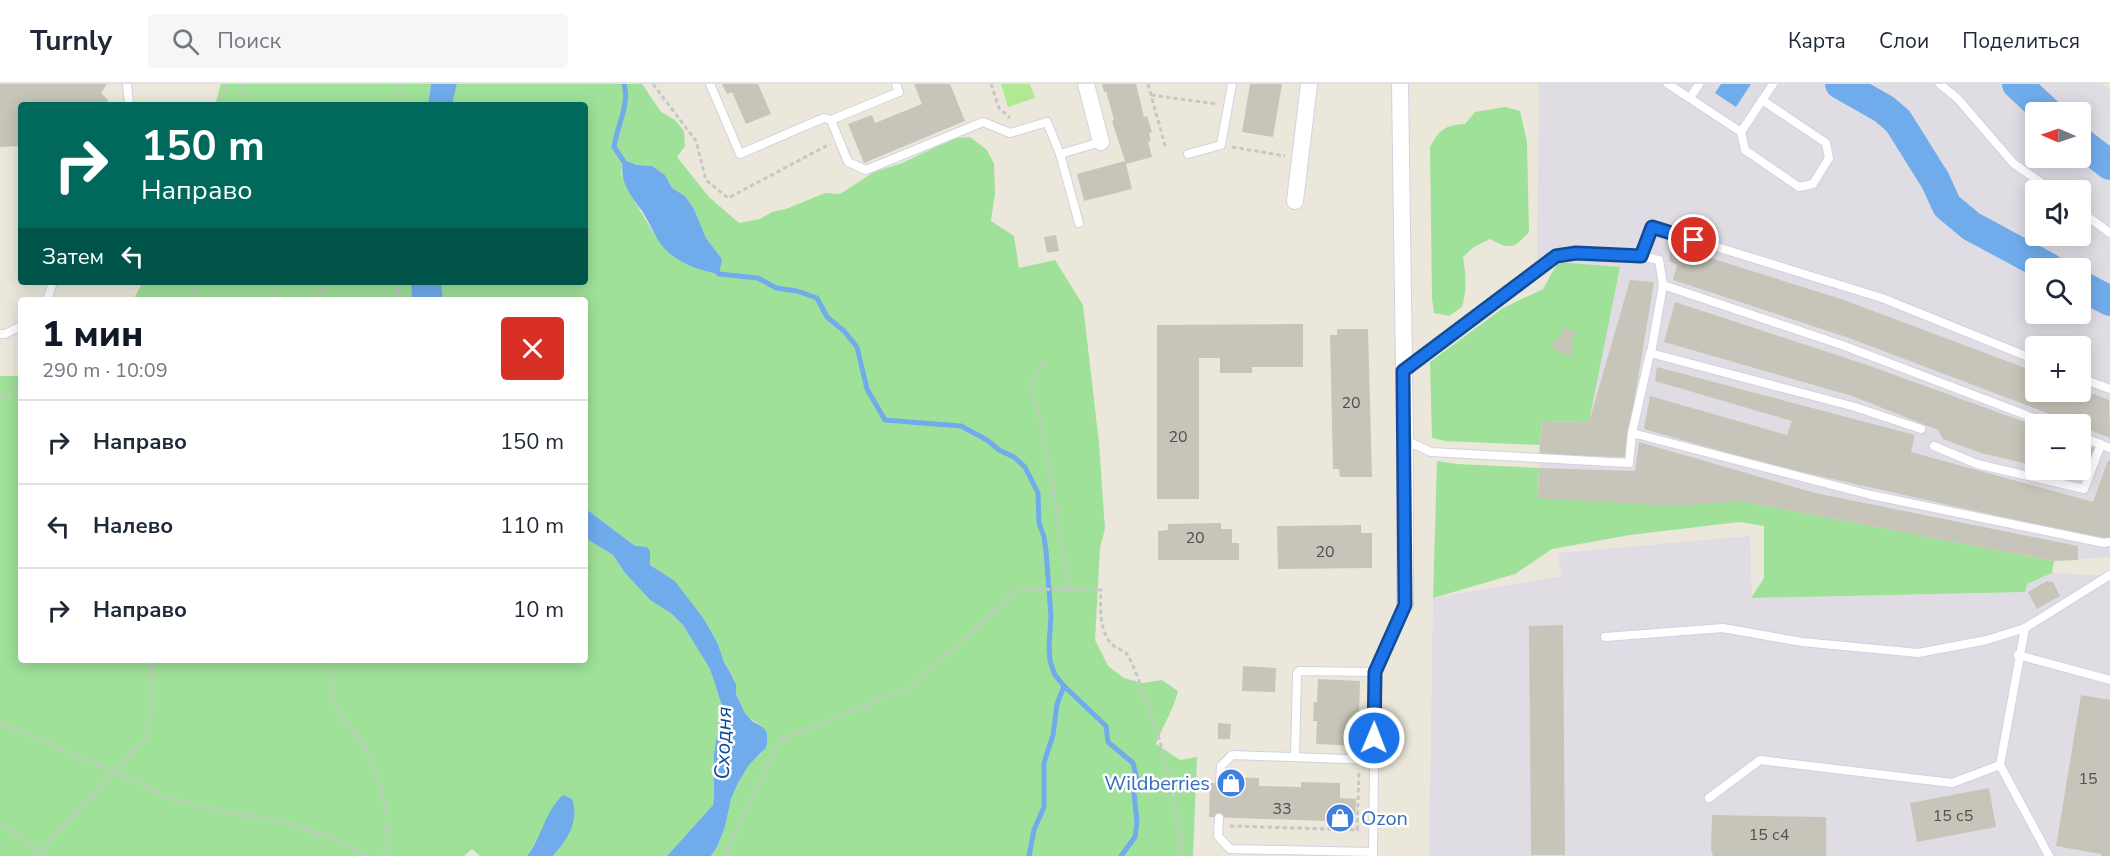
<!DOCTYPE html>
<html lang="ru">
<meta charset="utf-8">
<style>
body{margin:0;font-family:"Nunito Sans",sans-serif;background:#f6f6f7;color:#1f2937;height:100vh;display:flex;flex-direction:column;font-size:22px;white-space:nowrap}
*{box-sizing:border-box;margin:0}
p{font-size:20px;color:#747a83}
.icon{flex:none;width:33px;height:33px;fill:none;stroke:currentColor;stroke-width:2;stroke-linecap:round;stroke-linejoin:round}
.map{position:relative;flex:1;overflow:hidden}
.panel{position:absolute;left:18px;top:213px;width:570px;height:366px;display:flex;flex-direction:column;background:#fff;border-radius:6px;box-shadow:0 3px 15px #0003}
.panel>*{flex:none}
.top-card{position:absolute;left:18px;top:18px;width:570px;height:183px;border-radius:6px;box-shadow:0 3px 15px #0003;background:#00695c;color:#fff;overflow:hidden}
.needle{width:39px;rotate:272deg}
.buttons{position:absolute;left:2025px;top:18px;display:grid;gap:12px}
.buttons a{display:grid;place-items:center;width:66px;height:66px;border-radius:6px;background:#fff;box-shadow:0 3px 15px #0003;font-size:30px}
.pin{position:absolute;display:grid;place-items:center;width:51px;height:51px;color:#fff;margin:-26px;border:3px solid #fff;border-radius:50%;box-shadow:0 2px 6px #0007}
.me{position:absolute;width:66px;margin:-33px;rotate:1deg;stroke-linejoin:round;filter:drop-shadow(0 0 4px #0008)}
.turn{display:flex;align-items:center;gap:21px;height:126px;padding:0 24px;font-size:27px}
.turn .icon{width:78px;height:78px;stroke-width:2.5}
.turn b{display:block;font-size:42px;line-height:51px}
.then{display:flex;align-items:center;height:57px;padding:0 24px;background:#0003;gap:12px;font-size:22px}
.round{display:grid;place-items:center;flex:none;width:63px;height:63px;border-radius:6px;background:#f6f6f7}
.summary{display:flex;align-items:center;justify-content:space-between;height:102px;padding:0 24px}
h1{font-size:36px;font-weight:800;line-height:45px;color:#111827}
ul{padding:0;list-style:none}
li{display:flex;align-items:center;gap:18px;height:84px;padding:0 24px;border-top:2px solid #e0e1e3}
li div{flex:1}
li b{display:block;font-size:22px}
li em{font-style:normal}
header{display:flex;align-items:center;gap:36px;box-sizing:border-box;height:84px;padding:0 30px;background:#fff;border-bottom:2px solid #e0e1e3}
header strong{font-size:28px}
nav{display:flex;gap:33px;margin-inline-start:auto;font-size:21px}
.search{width:420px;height:54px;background:#f6f6f7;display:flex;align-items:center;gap:15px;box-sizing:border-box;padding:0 21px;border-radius:6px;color:#747a83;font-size:22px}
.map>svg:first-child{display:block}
</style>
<header>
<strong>Turnly</strong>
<div class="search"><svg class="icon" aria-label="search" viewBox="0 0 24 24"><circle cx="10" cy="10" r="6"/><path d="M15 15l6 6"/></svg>Поиск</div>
<nav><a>Карта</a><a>Слои</a><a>Поделиться</a></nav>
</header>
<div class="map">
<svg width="2110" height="772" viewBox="0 0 2110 772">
<rect width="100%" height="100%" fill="#ebe8db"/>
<g fill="#e0dce4" fill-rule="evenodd">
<path d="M 1539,0 L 2102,0 L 2110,6 L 2110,473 L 2054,477 L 2035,472 L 1538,414 L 1542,337 L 1589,338 L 1620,183 L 1537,176 ZM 2036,28 L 2080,28 L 2080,74 L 2036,74 ZM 2036,106 L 2080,106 L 2080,152 L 2036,152 ZM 2036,184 L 2080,184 L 2080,230 L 2036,230 ZM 2036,262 L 2080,262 L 2080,308 L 2036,308 ZM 2036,340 L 2080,340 L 2080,386 L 2036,386 Z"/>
<polygon points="1750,452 1752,514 2024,508 2027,500 2052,489 2110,492 2110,772 1429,772 1433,514 1561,492 1558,469"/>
</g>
<g fill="#9fe199" fill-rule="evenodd">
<polygon points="221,0 431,0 428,21 215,21"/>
<path d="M 457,0 L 642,0 L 661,28 L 675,36 L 684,47 L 685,62 L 677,73 L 709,113 L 739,139 L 760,135 L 772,128 L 786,125 L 825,109 L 840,110 L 874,88 L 902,79 L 955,54 L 970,53 L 987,66 L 994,80 L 995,109 L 991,137 L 1014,152 L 1019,184 L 1055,176 L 1083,221 L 1099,359 L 1105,445 L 1100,464 L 1095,556 L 1108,582 L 1124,594 L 1142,599 L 1162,596 L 1178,607 C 1173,628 1163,640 1156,660 L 1180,676 L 1197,673 L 1193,772 L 711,772 L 717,763 L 725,743 L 731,715 L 738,699 L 749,681 L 762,669 L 767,660 L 767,649 L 764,644 L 748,633 L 745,629 L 736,610 L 736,600 L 731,589 L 724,578 L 718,560 L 704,535 L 675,497 L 650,481 L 650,467 L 635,462 L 585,424 L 585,216 L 443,216 L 441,198 L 585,198 L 585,21 L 452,21 ZM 623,77 L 637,81 L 652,82 L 665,91 L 672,104 L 685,112 L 694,125 L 706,154 L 722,175 L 656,153 L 626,103 L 621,89 Z"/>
<path d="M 1505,23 L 1520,27 L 1527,58 L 1529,148 C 1514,165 1510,166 1490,155 L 1474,163 L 1463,173 C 1466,191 1467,206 1462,223 L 1449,232 L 1434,229 L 1432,214 L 1430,63 C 1440,45 1445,41 1465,40 L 1475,28 Z"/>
<polygon points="1558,178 1620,183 1589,338 1542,337 1540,361 1445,357 1432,354 1430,278 1503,224 1543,205"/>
<polygon points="143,198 411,198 412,216 133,216"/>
<polygon points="0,292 21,292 21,576 585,576 585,454 613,471 625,489 650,516 672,530 683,541 710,585 721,619 718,650 714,669 714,712 713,721 667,772 553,772 555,770 542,747 527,772 480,772 472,765 464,772 0,772"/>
<polygon points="1437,377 1457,380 1539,384 1538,414 1741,417 2054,477 2052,489 2027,500 2025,508 1751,514 1764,494 1764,442 1739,438 1630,451 1552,465 1515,490 1433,514"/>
</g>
<polygon fill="#b0e894" points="1001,0 1030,0 1035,14 1008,23"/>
<g fill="#70acec">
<polygon points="431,0 457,0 452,21 428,21"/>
<polygon points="1721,0 1751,0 1736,23 1715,9"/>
<path d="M 623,76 L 637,81 L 652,82 L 665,91 L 672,104 L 685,112 L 694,125 L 706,154 L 722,175 L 719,190 C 700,187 678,179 664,164 C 655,154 650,139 642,127 C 630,110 619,99 623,76 Z"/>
<polygon points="411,198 441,198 443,216 412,216"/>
<polygon points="585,424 635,462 647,463 650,467 650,481 675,497 704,535 718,560 724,578 731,590 736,600 736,610 745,629 752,637 764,644 767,649 767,660 765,665 749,681 738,699 731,715 725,743 717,763 711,772 667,772 713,721 714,712 714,669 722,622 710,585 683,541 672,530 650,516 625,489 613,471 585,454"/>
<path d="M 563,711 L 572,715 C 580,737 567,756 553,772 L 527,772 C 542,753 545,727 563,711 Z"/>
</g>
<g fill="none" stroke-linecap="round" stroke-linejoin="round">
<g stroke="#70acec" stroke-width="5">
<path d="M 624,0 C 630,20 617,42 614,63 L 627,82"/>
<polyline points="715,185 719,190 758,194 776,204 797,207 817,214 827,233 844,247 857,263 867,305 885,336 961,342 987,356 999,366 1014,373 1025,383 1038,409 1039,439 1044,453 1046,467 1051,532 1049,562 1050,577 1055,591 1064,602 1057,620 1053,651 1044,679 1044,723 1034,746 1029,772"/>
<polyline points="1064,602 1106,642 1108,658 1133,679 1137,695 1134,709 1137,738 1135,753 1121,772"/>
</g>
<g stroke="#70acec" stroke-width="30">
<polyline points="1840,0 1884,25 1898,37 1935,96 1947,122 1971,142 2049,184"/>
<polyline points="2017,0 2047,28"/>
<polyline points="2080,58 2110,81"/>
<polyline points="2080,201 2110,217"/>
</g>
</g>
<g fill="#c7c5ba">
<polygon points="0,0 107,0 101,9 108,16 105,21 21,21 21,62 0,63"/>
<polygon points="722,0 758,0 771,30 746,40 732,8 727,10"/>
<polygon points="914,0 950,0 965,37 864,79 848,40 872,31 875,39 922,20"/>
<polygon points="1102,0 1136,0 1144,33 1147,32 1152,48 1149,49 1151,57 1148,58 1152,73 1126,80 1132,105 1084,117 1077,90 1125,77 1112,37 1114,36 1106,7 1104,8"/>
<polygon points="1250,0 1282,0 1273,53 1242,48"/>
<polygon points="1056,151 1059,167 1047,169 1044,153"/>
<polygon points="1672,162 1841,215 2036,288 2036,308 2080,308 2080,305 2109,316 2110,354 2080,342 2080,340 2076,340 1849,254 1673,196 1677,181 1669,177"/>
<polygon points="1630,196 1654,198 1628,354 1628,373 1539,372 1542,337 1589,338"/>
<polygon points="1675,218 1867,281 2036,342 2036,382 1981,369 1943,355 1938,346 1852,312 1664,258"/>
<polygon points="1303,240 1303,283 1252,283 1252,289 1220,289 1220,274 1199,274 1199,415 1157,415 1157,241"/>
<polygon points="1564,243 1576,248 1570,261 1574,263 1570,272 1552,264 1555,255 1558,256"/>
<polygon points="1337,245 1368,245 1372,393 1340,393 1339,385 1333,385 1330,251 1337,251"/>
<polygon points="1657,283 1915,351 1911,368 2093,418 2108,376 2110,377 2110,455 2060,446 1766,380 1644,345 1650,312 1787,351 1792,337 1655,297"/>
<polygon points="1639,358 1815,409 2078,462 2078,476 2054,477 1741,417 1673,422 1538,414 1539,384 1635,387"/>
<polygon points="2080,359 2094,364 2084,393 2055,386 2080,386"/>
<polygon points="1221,439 1221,445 1232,445 1232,459 1239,459 1239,476 1158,476 1158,447 1168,446 1168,440"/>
<polygon points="1361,441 1361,449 1372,449 1372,484 1278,485 1277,442"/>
<polygon points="2047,497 2053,498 2060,512 2037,525 2028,508"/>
<polygon points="1563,541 1565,771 1531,771 1529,542"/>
<polygon points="1243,582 1276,584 1275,608 1242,607"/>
<polygon points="1318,595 1360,597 1358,662 1316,660 1317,637 1313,637 1314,618 1317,618"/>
<polygon points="2081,611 2110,616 2110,772 2101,772 2101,770 2056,762"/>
<polygon points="1218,639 1231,640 1230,655 1218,655"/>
<polygon points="1227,693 1259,694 1259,702 1301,703 1301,698 1340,699 1340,714 1356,715 1355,738 1209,733 1210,699 1227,699"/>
<polygon points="1989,704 1996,743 1917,758 1910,719"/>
<polygon points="1712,731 1826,733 1826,772 1713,772 1711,766"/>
</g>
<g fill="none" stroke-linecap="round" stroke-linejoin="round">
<g stroke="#d2d1e2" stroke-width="10">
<g id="service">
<polyline points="127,0 129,21"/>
<polyline points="710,0 740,70 814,38 824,34 831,36"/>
<polyline points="896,0 899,8 831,36 848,78 866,86 983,38 1010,49 1047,38 1060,70"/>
<polyline points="1668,0 1741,48 1773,0"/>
<polyline points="1940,0 1958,15 2013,79 2052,106"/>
<polyline points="1690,14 1699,0"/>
<polyline points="1741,48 1745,66 1799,103 1813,100 1829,74 1826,59 1762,16"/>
<polyline points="1188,70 1221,61 1232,0"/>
<polyline points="2080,127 2110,149"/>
<polyline points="1079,139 1060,70 1101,58"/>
<polyline points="1642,172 1659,176 1663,201"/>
<polyline points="47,216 53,198"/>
<polyline points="0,250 5,250 21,242"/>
<polyline points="1651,269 1663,201 1842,261 2050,340"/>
<polyline points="1404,287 1556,172 1576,169 1642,172 1652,143 1882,214 2036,276"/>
<polyline points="2080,294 2110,305"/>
<polyline points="1921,345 1855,323 1650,269 1632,349 1871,411 2104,459 2110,458"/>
<polyline points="2080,352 2110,364"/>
<polyline points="1405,356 1431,368 1629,379 1632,349"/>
<polyline points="1934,362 1977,380 2084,405 2101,360"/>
<polyline points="1605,553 1723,544 1802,558 1918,569 1987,556 2025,544 2110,491"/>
<polyline points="2018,571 2110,596"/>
<polyline points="1375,588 1405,521"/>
<polyline points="1295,673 1297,590 1299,587 1375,588 1373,772"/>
<polyline points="2000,681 2049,772"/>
<polyline points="1220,699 1221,682 1232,671 1374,676"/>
<polyline points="1709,714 1760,676 1952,699 2000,681 2025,544"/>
<polyline points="1219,734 1218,752 1230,765 1372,768"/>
</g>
</g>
<g stroke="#d2d1e2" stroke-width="18">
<g id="minor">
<polyline points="1086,0 1101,58"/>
<polyline points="1400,0 1405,356 1405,521"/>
<polyline points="1295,117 1309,0"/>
</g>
</g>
<g stroke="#c7c7c7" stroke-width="3" stroke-dasharray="4.5 3" stroke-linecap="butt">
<polyline points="242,0 246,21"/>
<polyline points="653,0 696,57 706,96 728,114 830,60"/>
<polyline points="991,0 999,24 1010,34"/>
<polyline points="1148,0 1166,65"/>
<polyline points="1151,11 1217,20"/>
<polyline points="220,21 226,0"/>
<polyline points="398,21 400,0"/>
<polyline points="1232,63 1285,72"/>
<polyline points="273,198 278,216"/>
<polyline points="194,216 196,198"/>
<polyline points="305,216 327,204 332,198"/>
<polyline points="397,216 398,198"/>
<polyline points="1043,278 1031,301 1046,363 1064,475 1070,505"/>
<polyline points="0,312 21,308"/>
<path d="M 331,576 C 329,592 330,611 338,626 C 345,640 358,651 365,664 C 378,690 397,746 382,772"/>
<polyline points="0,639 134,696 167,714 221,727 275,736 333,754 368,772"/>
<polyline points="0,741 12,747 39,769"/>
<polyline points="1230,742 1359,746"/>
<polyline points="1357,746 1359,688"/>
<polyline points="36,772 145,655 153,616 151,576"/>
<path d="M 724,772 L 780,656 L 909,604 L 1019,505 L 1101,506 C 1100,523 1099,550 1114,562 C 1117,565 1123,566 1126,569 C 1133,578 1140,600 1144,611 C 1165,664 1175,717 1183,772"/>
</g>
<use href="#service" stroke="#fff" stroke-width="8"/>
<use href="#minor" stroke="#fff" stroke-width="16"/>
</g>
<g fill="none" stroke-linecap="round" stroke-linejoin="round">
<g stroke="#114b97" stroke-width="15">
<polyline id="route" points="1374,654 1375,588 1405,521 1403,287 1556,172 1576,169 1641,172 1652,143 1694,156"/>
</g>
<use href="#route" stroke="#1a73e8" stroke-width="10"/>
</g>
<defs>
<g id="shop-disc" transform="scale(1.5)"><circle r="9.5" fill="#3f7fe0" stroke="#fff"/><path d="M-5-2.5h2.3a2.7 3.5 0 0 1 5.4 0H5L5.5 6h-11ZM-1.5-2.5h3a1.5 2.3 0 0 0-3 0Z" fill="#fff"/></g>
</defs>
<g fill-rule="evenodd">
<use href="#shop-disc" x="1231" y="699"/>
<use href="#shop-disc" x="1340" y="734"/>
</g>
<g text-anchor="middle" stroke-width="5" stroke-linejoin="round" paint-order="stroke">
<g font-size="16" fill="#50504d">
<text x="1351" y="324">20</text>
<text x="1178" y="358">20</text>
<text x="1195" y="459">20</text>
<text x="1325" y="473">20</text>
<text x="2088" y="700">15</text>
<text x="1282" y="730">33</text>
<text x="1953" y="737">15 с5</text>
<text x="1769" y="756">15 с4</text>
</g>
<g font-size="20" fill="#366cbe" stroke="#fff" text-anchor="end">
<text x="1210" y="706">Wildberries</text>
<text x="1361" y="741" text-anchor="start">Ozon</text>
</g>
<g font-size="21" font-style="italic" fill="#104796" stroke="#fff">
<text transform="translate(723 659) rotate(-88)" y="7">Сходня</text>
</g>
</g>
</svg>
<div class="buttons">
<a><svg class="needle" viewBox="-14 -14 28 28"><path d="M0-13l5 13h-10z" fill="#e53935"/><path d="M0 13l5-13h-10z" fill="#747a83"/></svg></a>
<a><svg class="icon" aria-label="sound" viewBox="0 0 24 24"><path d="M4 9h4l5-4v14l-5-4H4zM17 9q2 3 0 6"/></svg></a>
<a><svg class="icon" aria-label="search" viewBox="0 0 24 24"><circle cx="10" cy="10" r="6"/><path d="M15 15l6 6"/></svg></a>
<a>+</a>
<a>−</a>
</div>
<div class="pin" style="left:1694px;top:156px;background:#d93025"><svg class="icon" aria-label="arrive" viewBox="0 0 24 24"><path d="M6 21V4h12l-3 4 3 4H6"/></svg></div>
<svg class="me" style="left:1374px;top:654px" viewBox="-20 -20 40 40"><circle r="17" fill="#1a73e8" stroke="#fff" stroke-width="3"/><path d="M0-11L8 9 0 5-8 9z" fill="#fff"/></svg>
<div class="top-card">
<div class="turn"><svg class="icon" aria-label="right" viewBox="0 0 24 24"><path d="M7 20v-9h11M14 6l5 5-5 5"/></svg><div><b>150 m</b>Направо</div></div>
<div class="then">Затем<svg class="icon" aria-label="left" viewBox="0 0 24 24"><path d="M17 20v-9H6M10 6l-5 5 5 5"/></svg></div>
</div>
<section class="panel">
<div class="summary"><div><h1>1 мин</h1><p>290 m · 10:09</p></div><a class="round" style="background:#d93025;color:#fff"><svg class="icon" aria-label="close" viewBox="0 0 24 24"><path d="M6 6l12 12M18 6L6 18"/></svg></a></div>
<ul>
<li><svg class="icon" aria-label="right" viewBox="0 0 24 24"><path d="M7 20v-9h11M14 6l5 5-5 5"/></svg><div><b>Направо</b></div><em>150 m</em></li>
<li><svg class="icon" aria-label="left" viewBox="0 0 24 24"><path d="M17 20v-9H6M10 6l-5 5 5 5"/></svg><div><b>Налево</b></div><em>110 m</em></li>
<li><svg class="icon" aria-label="right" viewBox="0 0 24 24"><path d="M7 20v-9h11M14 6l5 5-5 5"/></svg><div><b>Направо</b></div><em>10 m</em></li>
</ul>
</section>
</div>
